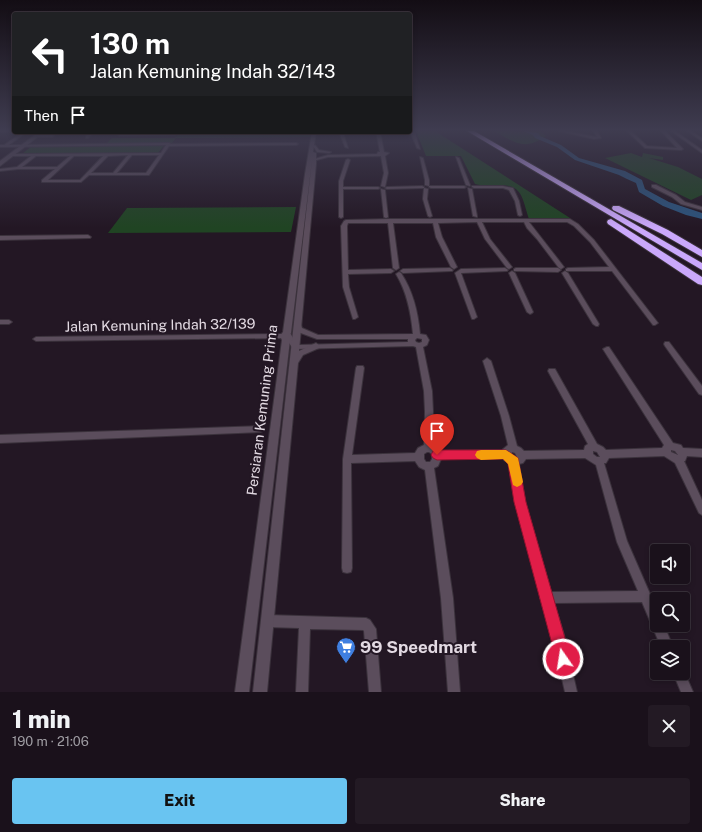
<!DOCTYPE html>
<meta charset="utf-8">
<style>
body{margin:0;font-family:"Public Sans",sans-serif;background:#231a24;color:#f1f3f6;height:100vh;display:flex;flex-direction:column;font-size:15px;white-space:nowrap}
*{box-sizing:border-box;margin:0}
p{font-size:13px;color:#9f9da3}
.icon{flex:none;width:22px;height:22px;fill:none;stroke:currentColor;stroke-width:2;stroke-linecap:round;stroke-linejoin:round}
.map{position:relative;height:692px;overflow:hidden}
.drawer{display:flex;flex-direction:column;background:#1a111b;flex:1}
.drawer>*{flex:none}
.top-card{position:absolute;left:12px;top:12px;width:400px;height:122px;border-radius:4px;box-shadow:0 2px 6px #0003,0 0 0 1px #38313a;background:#202124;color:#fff;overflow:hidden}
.buttons{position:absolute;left:650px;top:544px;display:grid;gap:8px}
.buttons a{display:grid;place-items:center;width:40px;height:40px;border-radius:4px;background:#1a111b;box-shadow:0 2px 6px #0003,0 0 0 1px #38313a;font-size:20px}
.pin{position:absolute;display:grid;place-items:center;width:34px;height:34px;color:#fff;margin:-41px -17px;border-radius:50% 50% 50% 0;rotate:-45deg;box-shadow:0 0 4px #0007}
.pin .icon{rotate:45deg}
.me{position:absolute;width:44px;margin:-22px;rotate:347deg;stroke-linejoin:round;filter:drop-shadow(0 0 3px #0008)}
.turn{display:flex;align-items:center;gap:14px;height:84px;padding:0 12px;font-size:18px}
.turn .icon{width:52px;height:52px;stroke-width:2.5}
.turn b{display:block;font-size:28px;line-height:34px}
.then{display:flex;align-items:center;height:38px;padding:0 12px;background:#0003;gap:8px;font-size:15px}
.round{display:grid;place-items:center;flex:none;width:42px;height:42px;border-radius:4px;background:#231a24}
.headline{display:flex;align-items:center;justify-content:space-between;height:68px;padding:0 12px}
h1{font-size:24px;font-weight:800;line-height:30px}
.action{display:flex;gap:8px;margin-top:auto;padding:8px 12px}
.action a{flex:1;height:46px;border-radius:4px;background:#69c4f1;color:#111;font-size:16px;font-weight:800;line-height:46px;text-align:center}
.action a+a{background:#231a24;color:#f1f3f6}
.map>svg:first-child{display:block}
</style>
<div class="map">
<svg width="702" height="692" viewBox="0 0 702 692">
<rect width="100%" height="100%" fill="#231724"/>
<g fill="#204423">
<path d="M 416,131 L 435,131 L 570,218 L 529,219 C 521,195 523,184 494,185 C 488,185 481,186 475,184 L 461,156 L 426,156 Z"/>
<path d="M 494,131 L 526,132 L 540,131 L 546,136 C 524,151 516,143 494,131 Z"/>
<polygon points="180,132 311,132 310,137 176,138 172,143 166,143 158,153 22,154 32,146 104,146 112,138 175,138"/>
<polygon points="631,153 642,157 643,153 663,157 663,160 649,158 678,167 702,179 702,195 691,200 605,158"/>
<polygon points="296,207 291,232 108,233 127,208"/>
</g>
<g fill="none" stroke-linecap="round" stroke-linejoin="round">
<polygon fill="#2c537c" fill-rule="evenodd" points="523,131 538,133 540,136 561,145 579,158 625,171 642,180 645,189 669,202 702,213 702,219 686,215 663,206 639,192 636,183 627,179 619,175 575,160 557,147 535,138 533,135"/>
<g stroke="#3b323c" stroke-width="2">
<g id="minor">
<rect x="0" y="131" width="14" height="1"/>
<polygon points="410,131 414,131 420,149 417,148"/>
<polygon points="559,131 565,131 597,137 593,131 597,131 601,138 594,139"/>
<polygon points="627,131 631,131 647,146 677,148 661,131 665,131 683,149 681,150 645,148"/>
<polygon points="687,131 691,131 702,138 702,141"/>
<path d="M 23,132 L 27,132 L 9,145 L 169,143 L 171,144 L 296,143 L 298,144 L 296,145 L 169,146 L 149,175 L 89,175 L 81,182 L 42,182 L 42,180 L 55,169 L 18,169 L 0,171 L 0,169 L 17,167 L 31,156 L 11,156 L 11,154 L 12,154 L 161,153 L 166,145 L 0,147 L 0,145 L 4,145 ZM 128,155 L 113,173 L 91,173 L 108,156 ZM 132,155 L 159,155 L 146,173 L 117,173 ZM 36,156 L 70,156 L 57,167 L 22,167 ZM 74,156 L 103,156 L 80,180 L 48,180 Z"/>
<polygon points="90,132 94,132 88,138 86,138 86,136"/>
<polygon points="339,132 343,132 348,148 345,147"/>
<polygon points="375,132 379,132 381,136 384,152 389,153 385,156 388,173 385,187 381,186 384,173 381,156 328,157 313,161 311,160 328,155 377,154 378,152 380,152 377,136"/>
<polygon points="174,133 175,133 175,135 120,136 118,135 120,134"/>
<polygon points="37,135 52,135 54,136 52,137 36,137 36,135"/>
<polygon points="315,145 319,150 331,152 329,153 317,152 313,146"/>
<polygon points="420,157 423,158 429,180 429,186 425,185 425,180"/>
<polygon points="456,157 459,158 470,185 470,186 466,185"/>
<polygon points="348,159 350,160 343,181 343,187 378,187 380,188 378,189 343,189 343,217 341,218 339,217 339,181 346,160"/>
<polygon points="652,185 656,185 676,195 685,202 702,207 702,210 681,204 672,197 652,187"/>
<polygon points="422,186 424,187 424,188 387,189 385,188 387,187"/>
<polygon points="429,186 464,186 466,187 464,188 431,188 429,187"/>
<polygon points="472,186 503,186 513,188 519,201 522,215 520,216 518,215 515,201 509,190 503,188 474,188 472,187"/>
<polygon points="424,188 428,189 427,199 432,216 430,217 428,216 423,199"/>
<polygon points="468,188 472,189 477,216 477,217 473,216"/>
<polygon points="381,189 385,190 388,217 386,218 384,217"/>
<polygon points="390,219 570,219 578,224 594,240 658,323 655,325 653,325 612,271 566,271 566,269 568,268 609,267 590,242 574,226 567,222 529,222 564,267 561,269 559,268 537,239 527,228 524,222 482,222 490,239 512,267 509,269 507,268 485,239 477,222 438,223 442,237 457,267 454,269 451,267 436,237 433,223 393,223 399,268 396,270 393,268 388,223 348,223 347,226 348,270 391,269 394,271 391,273 348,274 349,287 358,317 355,319 353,319 343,287 341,226 344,221 346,220"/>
<polygon points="88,235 91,237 90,238 0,240 0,236"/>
<polygon points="450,268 453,270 452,271 403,273 400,271 403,269"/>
<polygon points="505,268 508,270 507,271 461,273 477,317 474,319 472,319 455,273 461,269"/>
<polygon points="516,268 558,268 561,270 558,272 514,271 514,269"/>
<polygon points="512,271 515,273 533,312 532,313 530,314 527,312 509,273"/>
<polygon points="565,271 568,273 599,324 598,326 596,326 593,324 562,273"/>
<path d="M 399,272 L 401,273 C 413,291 418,312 420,334 L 426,335 L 429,340 L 427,345 L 423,347 L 432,391 L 433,412 L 432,445 L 437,447 L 440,451 L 502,450 L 508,445 L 501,416 L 483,361 L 487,358 L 491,361 L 509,416 L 517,446 L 521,448 L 524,451 L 584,450 L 585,446 L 588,444 L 548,371 L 549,369 L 555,369 L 597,444 L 603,447 L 606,450 L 662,448 L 664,445 L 603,349 L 607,347 L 609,347 L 673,443 L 681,445 L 683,448 L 702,449 L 702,457 L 687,456 L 685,461 L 684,461 L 702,500 L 702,515 L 699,513 L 675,463 L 664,456 L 609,458 L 606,463 L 604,463 L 627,541 L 657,610 L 657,625 L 664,625 L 673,647 L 661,647 L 642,602 L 554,603 L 564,635 L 577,692 L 565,692 L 552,635 L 543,602 L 540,598 L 541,596 L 515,502 L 510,463 L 504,460 L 503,458 L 441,459 L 438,466 L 434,468 L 453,598 L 460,692 L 448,692 L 441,598 L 425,470 L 419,467 L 415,461 L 351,463 L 352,568 L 351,572 L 347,573 L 343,572 L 342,568 L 343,459 L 356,368 L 357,366 L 363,366 L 364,368 L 352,455 L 415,453 L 418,448 L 424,445 L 425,412 L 424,391 L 416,347 L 413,346 L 295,349 L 293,349 L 286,338 L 36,341 L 33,339 L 36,337 L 284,334 L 285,331 L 289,331 L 297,345 L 408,342 L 408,339 L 317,339 L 298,332 L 295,327 L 296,322 L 300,322 L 302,328 L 318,335 L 413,334 C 411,313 407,292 396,274 ZM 417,338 L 422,339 L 422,342 L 419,343 L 416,342 L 415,340 ZM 671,450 L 675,451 L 678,455 L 671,452 ZM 593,451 L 597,452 L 600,457 L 597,457 L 593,454 ZM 427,452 L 429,452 L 432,454 L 432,459 L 430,462 L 426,462 L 424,459 L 424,454 ZM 512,452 L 515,453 L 517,457 L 515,457 L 511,455 ZM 585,458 L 596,465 L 617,542 L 638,591 L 551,592 L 525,502 L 519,464 L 523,463 L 526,459 Z"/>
<polygon points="0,320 9,320 12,322 9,324 0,324"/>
<polygon points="665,342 669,342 702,386 702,395 699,394 665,346 664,344"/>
<polygon points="260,426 263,427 264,429 263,431 260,432 0,443 0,435"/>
<polygon points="267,615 366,618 370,620 376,629 381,692 369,692 364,631 363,630 310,629 308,692 296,692 299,628 267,627 263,625 261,621 263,617"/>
<polygon points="683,669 693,692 681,692 673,673 683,673"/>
</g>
</g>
<g stroke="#3b323c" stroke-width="2">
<g id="tertiary">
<polygon points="671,131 675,131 702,150 702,153"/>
<polygon points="312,132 316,132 313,152 316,153 316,164 299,351 316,343 320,346 319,348 303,355 298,363 267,692 253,692 312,160 291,333 288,336 290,340 249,692 235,692 282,340 280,336 283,332 305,174"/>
</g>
</g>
<g stroke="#3b323c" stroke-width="2">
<polygon id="secondary" points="39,132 44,132 0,166 0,161"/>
</g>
<g stroke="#3b323c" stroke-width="2">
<g id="motorway">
<polygon points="467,131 474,131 702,263 702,270"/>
<polygon points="613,206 619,206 668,230 702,250 702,257 662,234 613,210 612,208"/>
<polygon points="611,219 702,277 702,285 698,284 608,224 607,222 608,220"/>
</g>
</g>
<use href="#minor" fill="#5b4d5c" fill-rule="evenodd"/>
<use href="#tertiary" fill="#5b4d5c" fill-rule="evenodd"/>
<use href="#secondary" fill="#5b4d5c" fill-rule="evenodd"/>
<use href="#motorway" fill="#caa8fb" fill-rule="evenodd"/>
</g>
<linearGradient id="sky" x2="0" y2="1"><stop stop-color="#130d14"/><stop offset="0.57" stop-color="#3f3c50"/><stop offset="1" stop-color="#3f3c50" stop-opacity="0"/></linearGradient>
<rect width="702" height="228" fill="url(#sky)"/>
<polygon fill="#e11d48" stroke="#92132f" points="437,450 506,450 518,458 526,502 571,659 569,665 563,667 558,665 556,659 514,502 508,464 503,459 437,460 433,458 431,455 433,451"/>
<polygon fill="#f59e0b" points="481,450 506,450 518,458 523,482 521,485 517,487 513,485 508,464 503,459 481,460 477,458 475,455 477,451"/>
<defs>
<g id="supermarket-pin" transform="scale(1)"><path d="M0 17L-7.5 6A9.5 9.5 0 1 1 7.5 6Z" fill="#3f7fe0" stroke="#231724"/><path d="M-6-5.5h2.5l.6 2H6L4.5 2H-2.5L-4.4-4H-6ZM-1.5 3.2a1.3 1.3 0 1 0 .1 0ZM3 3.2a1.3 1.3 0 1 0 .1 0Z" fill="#fff"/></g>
</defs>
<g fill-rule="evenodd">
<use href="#supermarket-pin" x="346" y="647"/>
</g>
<g text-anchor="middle" stroke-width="4" stroke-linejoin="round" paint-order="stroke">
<g font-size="14" fill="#e3dae3" stroke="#231724">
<text transform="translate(160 325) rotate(-1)" y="5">Jalan Kemuning Indah 32/139</text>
<text transform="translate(262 410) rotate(-83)" y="5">Persiaran Kemuning Prima</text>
</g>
<g font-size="17" font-weight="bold" fill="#e3dae3" stroke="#231724" text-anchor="start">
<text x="360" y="653">99 Speedmart</text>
</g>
</g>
</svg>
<div class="buttons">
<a><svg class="icon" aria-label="sound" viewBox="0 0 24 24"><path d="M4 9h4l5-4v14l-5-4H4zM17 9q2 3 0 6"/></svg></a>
<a><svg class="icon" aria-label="search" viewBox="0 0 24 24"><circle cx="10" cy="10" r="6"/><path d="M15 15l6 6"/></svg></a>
<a><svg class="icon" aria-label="layers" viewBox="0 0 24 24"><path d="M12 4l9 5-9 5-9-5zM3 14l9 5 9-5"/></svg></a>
</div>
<div class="pin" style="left:437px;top:455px;background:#d93025"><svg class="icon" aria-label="arrive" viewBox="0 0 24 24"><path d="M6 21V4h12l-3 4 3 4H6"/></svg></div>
<svg class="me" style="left:563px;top:659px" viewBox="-20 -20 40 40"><circle r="17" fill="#e11d48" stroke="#fff" stroke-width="3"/><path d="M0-11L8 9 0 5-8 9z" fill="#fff"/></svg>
<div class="top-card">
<div class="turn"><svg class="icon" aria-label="left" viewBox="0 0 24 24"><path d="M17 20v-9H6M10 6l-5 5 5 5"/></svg><div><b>130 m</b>Jalan Kemuning Indah 32/143</div></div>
<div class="then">Then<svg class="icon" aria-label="arrive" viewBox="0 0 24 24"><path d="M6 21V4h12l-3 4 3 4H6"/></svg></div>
</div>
</div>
<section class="drawer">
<div class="headline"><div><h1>1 min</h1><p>190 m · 21:06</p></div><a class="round"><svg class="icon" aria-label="close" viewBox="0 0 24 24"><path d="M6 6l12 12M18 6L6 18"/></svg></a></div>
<div class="action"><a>Exit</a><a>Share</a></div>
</section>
